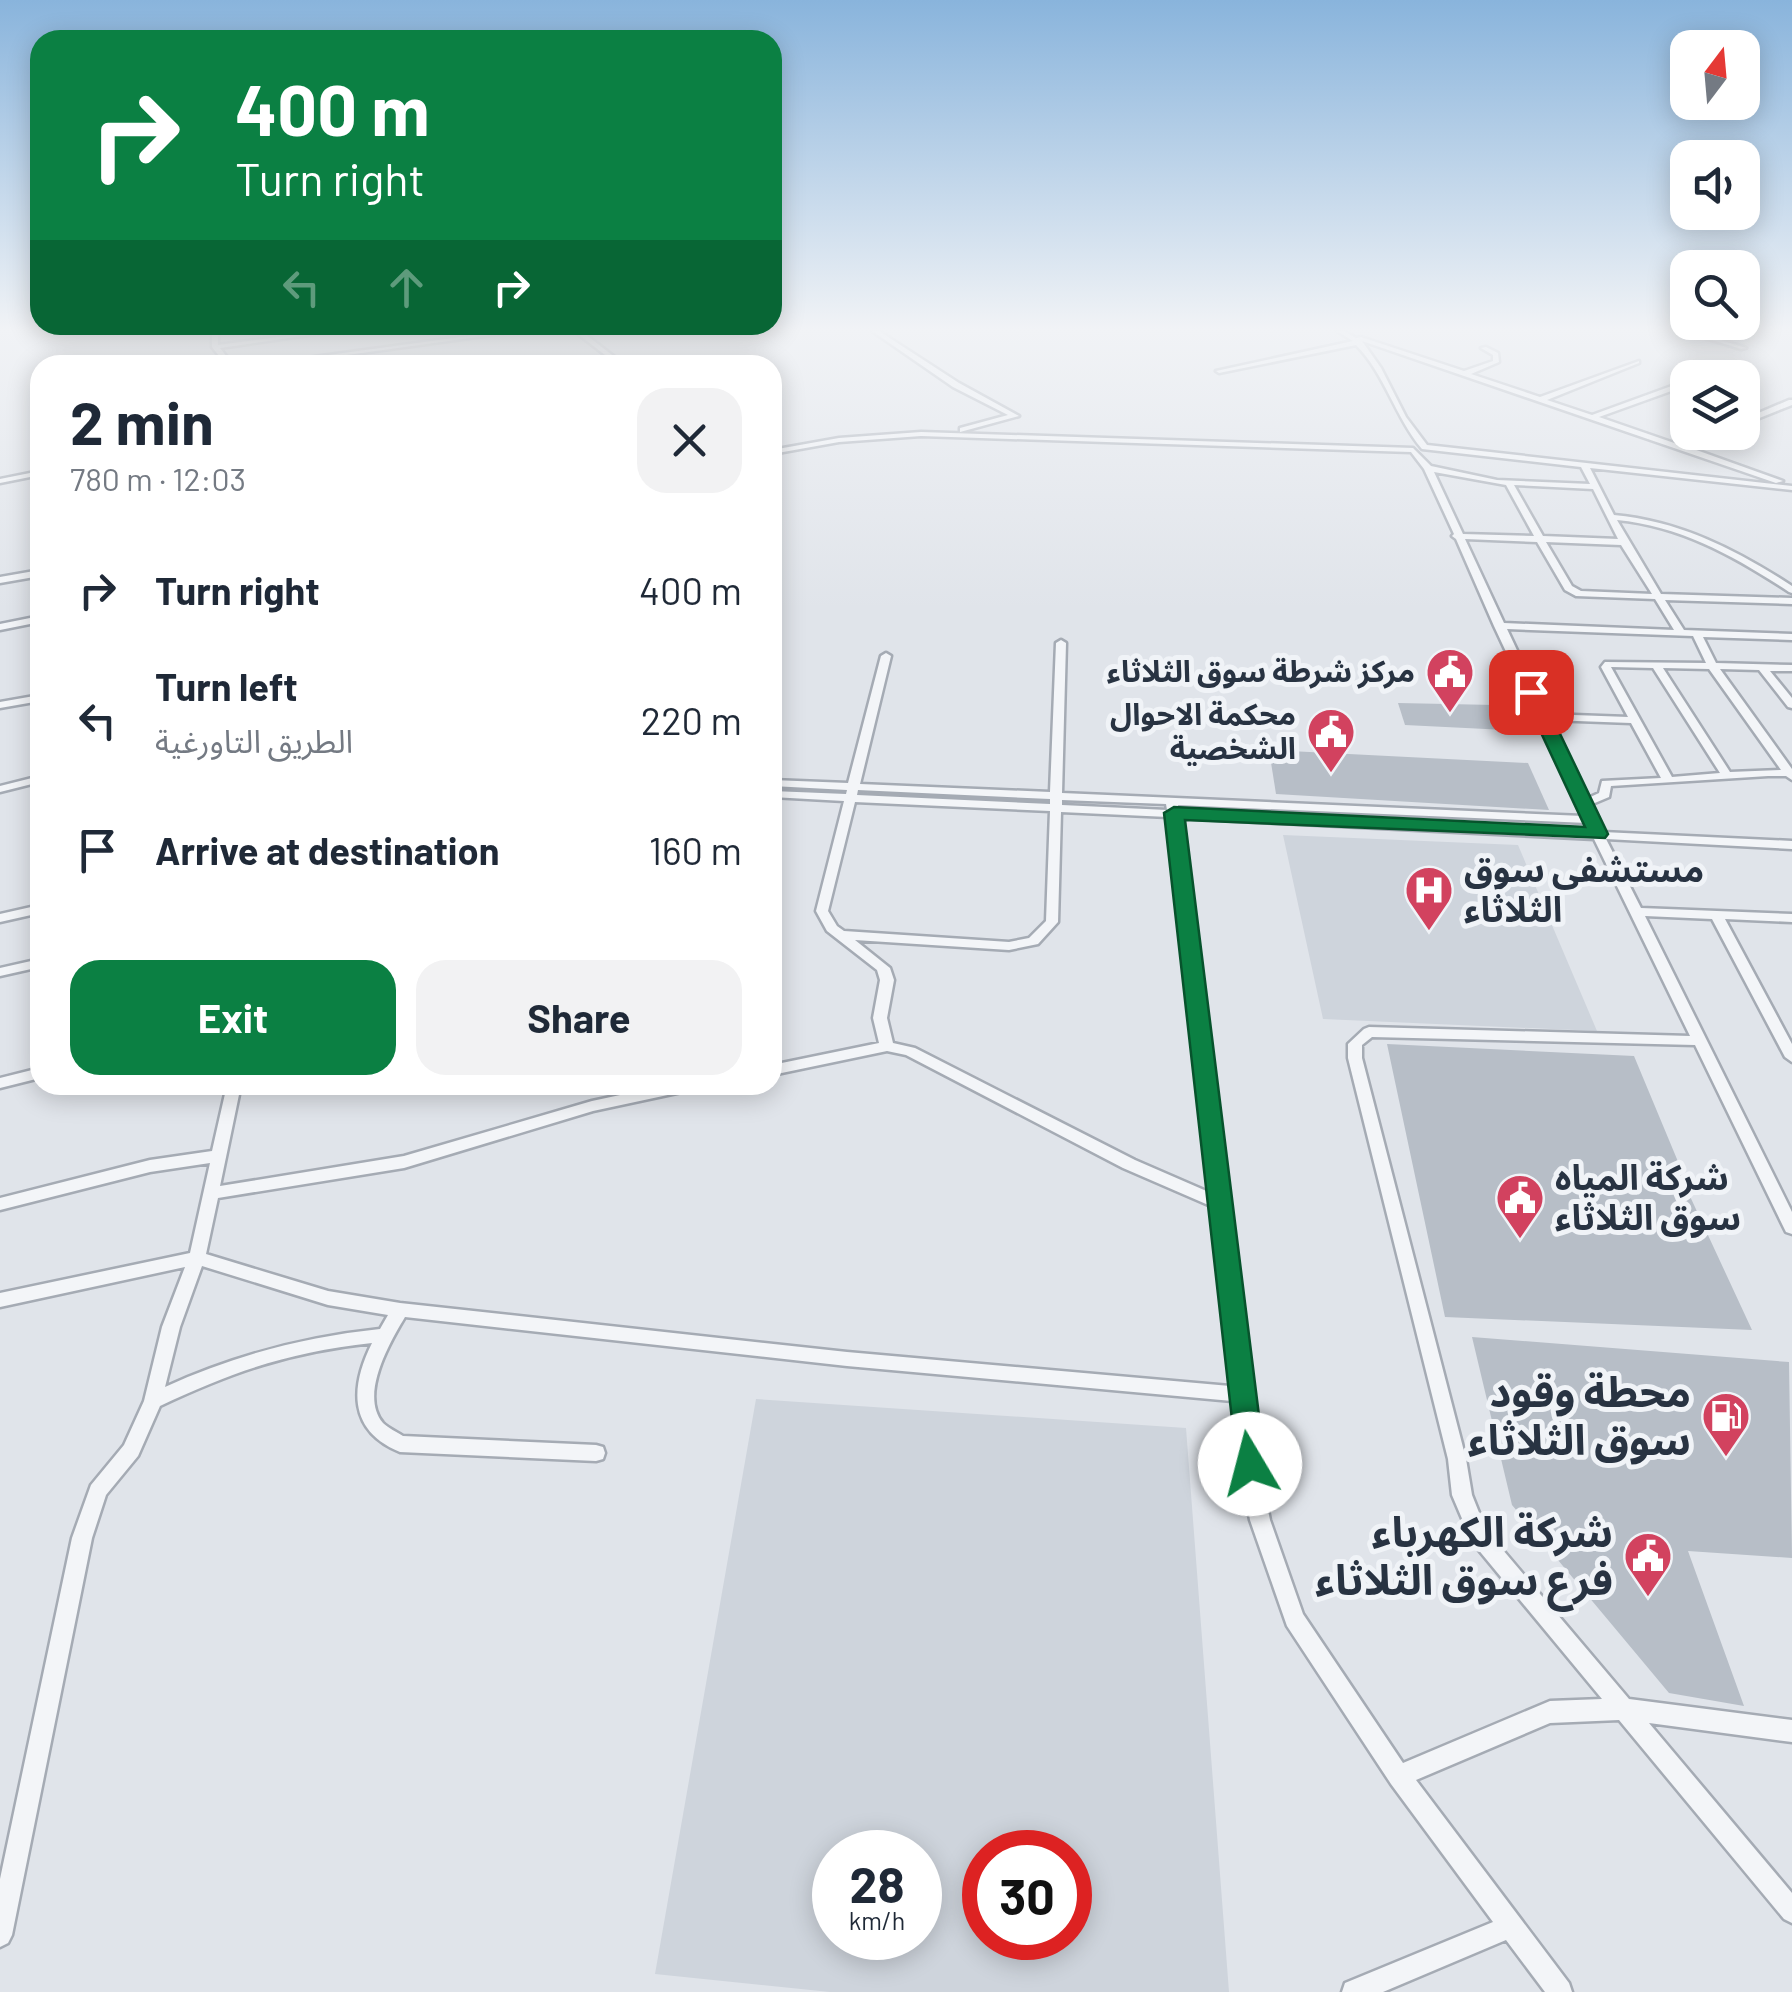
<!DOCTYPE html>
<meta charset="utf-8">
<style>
body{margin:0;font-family:Barlow,"Noto Sans Arabic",sans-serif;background:#f2f2f3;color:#1f2937;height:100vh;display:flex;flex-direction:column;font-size:38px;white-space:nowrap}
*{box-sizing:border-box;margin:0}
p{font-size:32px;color:#747a83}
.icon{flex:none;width:55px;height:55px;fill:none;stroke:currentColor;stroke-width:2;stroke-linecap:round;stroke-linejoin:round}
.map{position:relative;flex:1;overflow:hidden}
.side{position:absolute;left:30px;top:355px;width:752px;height:740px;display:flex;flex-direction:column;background:#fff;border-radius:30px;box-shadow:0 5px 25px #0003}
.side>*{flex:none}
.hud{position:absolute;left:30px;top:30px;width:752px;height:305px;border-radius:30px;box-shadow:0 5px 25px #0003;background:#0b8043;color:#fff;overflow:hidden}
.needle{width:65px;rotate:16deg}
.controls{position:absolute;left:1670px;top:30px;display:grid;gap:20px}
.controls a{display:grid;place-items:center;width:90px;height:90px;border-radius:20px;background:#fff;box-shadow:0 5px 25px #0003;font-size:50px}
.speed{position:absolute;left:812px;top:1830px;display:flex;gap:20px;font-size:50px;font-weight:700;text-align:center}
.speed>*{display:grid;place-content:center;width:130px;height:130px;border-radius:50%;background:#fff;box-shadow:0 5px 25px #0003;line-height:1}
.speed small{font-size:25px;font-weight:400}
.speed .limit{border:15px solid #d22;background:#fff;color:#111}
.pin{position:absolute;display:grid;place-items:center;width:85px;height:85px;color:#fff;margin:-42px;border-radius:20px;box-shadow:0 5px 15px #0006}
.me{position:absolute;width:110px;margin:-55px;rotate:352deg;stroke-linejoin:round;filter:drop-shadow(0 0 8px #0008)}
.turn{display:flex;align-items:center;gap:35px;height:210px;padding:0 40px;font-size:45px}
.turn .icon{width:130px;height:130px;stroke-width:2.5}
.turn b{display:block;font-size:70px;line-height:85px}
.lanes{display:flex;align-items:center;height:95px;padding:0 40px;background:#0003;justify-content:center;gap:50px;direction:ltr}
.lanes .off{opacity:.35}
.round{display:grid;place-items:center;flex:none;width:105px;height:105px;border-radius:30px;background:#f2f2f3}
.overview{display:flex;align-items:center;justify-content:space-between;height:170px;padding:0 40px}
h1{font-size:60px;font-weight:700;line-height:75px}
.cta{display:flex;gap:20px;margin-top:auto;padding:20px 40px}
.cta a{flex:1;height:115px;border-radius:30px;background:#0b8043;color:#fff;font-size:40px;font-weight:700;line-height:115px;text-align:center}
.cta a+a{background:#f2f2f3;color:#1f2937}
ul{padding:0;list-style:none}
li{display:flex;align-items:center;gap:30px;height:130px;padding:0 40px}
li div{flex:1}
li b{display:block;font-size:38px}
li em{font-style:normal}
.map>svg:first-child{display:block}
</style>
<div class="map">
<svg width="1792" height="1992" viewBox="0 0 1792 1992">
<rect width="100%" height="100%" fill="#e0e4ea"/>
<g fill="#ced4dc" fill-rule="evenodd">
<polygon points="1283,835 1518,845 1597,1031 1323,1019"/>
<path d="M 756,1399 L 1186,1428 L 1229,1992 L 830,1992 L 655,1974 ZM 835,1852 L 920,1852 L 920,1938 L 835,1938 ZM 985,1852 L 1070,1852 L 1070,1938 L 985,1938 Z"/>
</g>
<g fill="#b7bec7">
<polygon points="1398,703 1495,705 1506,730 1405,725"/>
<polygon points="1269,750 1528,763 1549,810 1276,794"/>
<polygon points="1387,1044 1634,1056 1679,1164 1675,1164 1752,1330 1445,1317"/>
<polygon points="1472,1337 1789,1362 1792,1558 1688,1551 1744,1706 1669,1693 1512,1505"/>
</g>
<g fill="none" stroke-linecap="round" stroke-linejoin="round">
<g stroke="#a5abb4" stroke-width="5">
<g id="minor">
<polygon points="212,331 218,331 218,345 322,331 337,331 220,348 233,365 226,365 212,347"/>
<polygon points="505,331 521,331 274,365 255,365"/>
<polygon points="574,331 581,331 625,365 618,365"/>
<polygon points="872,331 879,331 959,383 1019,416 960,432 960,428 1008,415 953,387"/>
<path d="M 1337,331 L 1344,331 L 1356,338 L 1361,337 L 1464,371 L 1493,361 L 1493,355 L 1481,348 L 1486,347 L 1498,353 L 1499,362 L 1471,374 L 1540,397 L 1639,361 L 1639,363 L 1547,400 L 1592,415 L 1688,380 L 1688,385 L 1599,417 L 1680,445 L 1709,432 L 1720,432 L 1688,447 L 1783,481 L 1776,483 L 1362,341 L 1381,368 L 1406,417 L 1427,445 L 1792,486 L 1792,490 L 1590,468 L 1614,515 C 1680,521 1737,550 1792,586 L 1792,593 L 1789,592 C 1736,557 1681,526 1617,520 L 1661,594 L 1792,598 L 1792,604 L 1665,600 L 1684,630 L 1792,634 L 1792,640 L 1703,637 L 1716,663 L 1792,665 L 1792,671 L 1770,671 L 1792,698 L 1792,708 L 1788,707 L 1759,670 L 1720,669 L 1792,769 L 1792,780 L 1786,776 L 1768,776 L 1611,786 L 1609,797 L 1590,805 L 1603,832 L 1792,841 L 1792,849 L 1606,839 L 1641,908 L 1792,914 L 1792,922 L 1725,919 L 1792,1044 L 1792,1062 L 1785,1057 L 1712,919 L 1645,916 L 1792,1212 L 1792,1234 L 1786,1232 L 1784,1228 L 1695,1045 L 1372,1037 L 1362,1045 L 1362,1058 L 1466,1459 L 1472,1495 L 1486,1530 L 1629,1699 L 1792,1720 L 1792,1742 L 1649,1723 L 1792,1893 L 1792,1923 L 1784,1919 L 1619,1720 L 1550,1723 L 1416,1780 L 1569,1983 L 1572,1992 L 1545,1992 L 1506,1940 L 1383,1992 L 1342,1992 L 1345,1983 L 1493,1922 L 1391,1784 L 1287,1626 L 1250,1520 L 1235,1436 L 1232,1401 L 847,1366 L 405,1317 C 390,1342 359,1395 383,1423 C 388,1428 397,1432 403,1436 L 596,1445 L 603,1447 L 605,1453 L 603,1459 L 596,1461 L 400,1452 C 348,1431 350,1387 372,1343 C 290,1352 234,1371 160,1406 L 138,1456 L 106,1495 L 92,1538 L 12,1935 L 8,1943 L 0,1947 L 0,1879 L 72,1538 L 91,1485 L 124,1445 L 144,1401 L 162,1327 L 185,1267 L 0,1307 L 0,1293 L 190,1253 L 210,1163 L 150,1172 L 0,1210 L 0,1198 L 150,1160 L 212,1151 L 227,1085 L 241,1085 L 220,1186 L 404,1156 L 592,1101 L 667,1085 L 698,1085 L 691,1090 L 593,1111 L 404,1168 L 218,1198 L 206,1254 L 328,1291 L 400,1303 L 847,1352 L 1230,1386 L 1213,1207 L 1123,1168 L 906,1055 L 887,1051 L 772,1075 L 772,1065 L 879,1043 L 873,1018 L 880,980 L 877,970 L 827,931 L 816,911 L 844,801 L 772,797 L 772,791 L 846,794 L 847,790 L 772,786 L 772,780 L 848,783 L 881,656 L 886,653 L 891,656 L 860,784 L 1050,792 L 1056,643 L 1061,640 L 1066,643 L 1062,793 L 1583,816 L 1494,626 L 1456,539 L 1452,536 L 1454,534 L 1424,469 L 1411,452 L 921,436 L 839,442 L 772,454 L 772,450 L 839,438 L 921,432 L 1413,448 L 1431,466 L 1497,480 L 1590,484 L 1581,467 L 1422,449 C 1395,417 1385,374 1356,345 L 1219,373 L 1216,371 L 1353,341 ZM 1434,472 L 1506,485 L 1534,536 L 1463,534 ZM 1514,485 L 1593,489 L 1618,539 L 1543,536 ZM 1465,539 L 1537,542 L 1565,590 L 1576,596 L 1655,599 L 1674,630 L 1504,623 ZM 1546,542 L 1621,545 L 1652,594 L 1581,591 L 1572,586 ZM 1507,629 L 1693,636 L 1706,663 L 1605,662 L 1601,667 L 1628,717 L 1547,714 ZM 1611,667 L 1653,668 L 1720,773 L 1672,777 ZM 1663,668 L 1709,669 L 1781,770 L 1730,772 ZM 1550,720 L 1631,723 L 1661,778 L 1602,781 L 1599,793 L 1586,799 ZM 858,790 L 1050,799 L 1050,804 L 857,795 ZM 1062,800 L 1166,804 L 1167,810 L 1062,805 ZM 855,802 L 1050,811 L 1046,921 L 1029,938 L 1009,942 L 844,931 L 837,926 L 828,911 ZM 1178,805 L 1587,823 L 1590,831 L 1179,811 ZM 1061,812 L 1168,817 L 1211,1193 L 1135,1160 L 915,1048 L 893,1043 L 887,1018 L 894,980 L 890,968 L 855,940 L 1009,950 L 1038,944 L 1058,922 ZM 1180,818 L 1594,839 L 1690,1036 L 1369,1027 L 1364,1029 L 1348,1044 L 1348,1058 L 1448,1459 L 1452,1495 L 1472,1542 L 1602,1699 L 1550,1701 L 1403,1763 L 1303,1614 L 1270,1520 L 1253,1436 L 1236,1265 ZM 202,1266 L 328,1305 L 388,1315 L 380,1329 C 304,1337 235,1355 165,1387 L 180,1327 Z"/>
<polygon points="1683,331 1692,331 1746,348 1741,349"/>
<polygon points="1728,364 1733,365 1705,378 1695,378"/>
<polygon points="1789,400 1792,400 1792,405 1742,425 1742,420"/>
<polygon points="40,471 40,475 0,483 0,479"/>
<polygon points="40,570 40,576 0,583 0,577"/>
<polygon points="40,616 40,622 0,630 0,624"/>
<polygon points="40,695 40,701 0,708 0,702"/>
<polygon points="40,776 40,782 0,792 0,786"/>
<polygon points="40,905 40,913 0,922 0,914"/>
<polygon points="40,959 40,967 0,976 0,968"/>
<polygon points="40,1068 40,1078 0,1088 0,1078"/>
</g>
</g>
<use href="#minor" fill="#f3f5f8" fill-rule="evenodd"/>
</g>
<linearGradient id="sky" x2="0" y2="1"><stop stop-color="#89b4dc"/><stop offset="0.54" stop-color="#f1f3f6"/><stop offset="1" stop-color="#f1f3f6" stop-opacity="0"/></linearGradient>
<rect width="1792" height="610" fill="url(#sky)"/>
<polygon fill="#0b8043" stroke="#07532c" stroke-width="2.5" points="1525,689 1540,692 1608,834 1605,838 1185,820 1265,1464 1261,1473 1250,1477 1238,1473 1164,813 1174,807 1585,827 1522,692"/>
<defs>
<g id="civic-pin" transform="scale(2.5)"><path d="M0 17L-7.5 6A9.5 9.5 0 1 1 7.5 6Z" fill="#d2425f" stroke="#f0f3f7"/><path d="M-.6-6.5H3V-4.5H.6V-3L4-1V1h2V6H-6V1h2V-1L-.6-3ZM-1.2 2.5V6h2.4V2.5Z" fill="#fff"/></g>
<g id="hospital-pin" transform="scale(2.5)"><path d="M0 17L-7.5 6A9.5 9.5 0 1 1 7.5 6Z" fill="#d2425f" stroke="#f0f3f7"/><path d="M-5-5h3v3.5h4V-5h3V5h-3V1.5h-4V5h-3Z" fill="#fff"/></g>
<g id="fuel-pin" transform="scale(2.5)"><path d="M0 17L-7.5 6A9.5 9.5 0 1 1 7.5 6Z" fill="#d2425f" stroke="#f0f3f7"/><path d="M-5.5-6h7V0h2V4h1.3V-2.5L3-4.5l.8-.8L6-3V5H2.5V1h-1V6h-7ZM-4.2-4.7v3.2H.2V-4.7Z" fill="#fff"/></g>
</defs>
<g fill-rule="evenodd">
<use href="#civic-pin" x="1450" y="672"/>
<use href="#civic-pin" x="1331" y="732"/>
<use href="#hospital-pin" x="1429" y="890"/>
<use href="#civic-pin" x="1520" y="1198"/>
<use href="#fuel-pin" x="1726" y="1416"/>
<use href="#civic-pin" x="1648" y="1556"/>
</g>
<g text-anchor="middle" stroke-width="10" stroke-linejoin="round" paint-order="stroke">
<g font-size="30" font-weight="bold" fill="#283342" stroke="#f0f3f7" text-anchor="end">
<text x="1415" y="682">مركز شرطة سوق الثلاثاء</text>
<text x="1296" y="725">محكمة الاحوال<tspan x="1296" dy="34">الشخصية</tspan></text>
</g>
<g font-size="35" font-weight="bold" fill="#283342" stroke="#f0f3f7" text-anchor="start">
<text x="1464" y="882">مستشفى سوق<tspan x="1464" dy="40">الثلاثاء</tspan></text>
<text x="1555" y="1190">شركة المياه<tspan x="1555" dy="40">سوق الثلاثاء</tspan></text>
</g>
<g font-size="42" font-weight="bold" fill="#283342" stroke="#f0f3f7" text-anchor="end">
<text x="1691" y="1407">محطة وقود<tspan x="1691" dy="48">سوق الثلاثاء</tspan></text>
<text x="1613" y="1547">شركة الكهرباء<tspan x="1613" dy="48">فرع سوق الثلاثاء</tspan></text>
</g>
</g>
</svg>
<div class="controls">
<a><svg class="needle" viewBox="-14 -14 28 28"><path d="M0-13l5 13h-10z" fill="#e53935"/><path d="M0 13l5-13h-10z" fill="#747a83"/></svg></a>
<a><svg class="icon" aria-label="sound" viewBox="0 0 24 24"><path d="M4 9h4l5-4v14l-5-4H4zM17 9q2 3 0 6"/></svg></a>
<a><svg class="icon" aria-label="search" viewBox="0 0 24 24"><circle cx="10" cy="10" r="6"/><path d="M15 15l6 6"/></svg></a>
<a><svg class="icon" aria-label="layers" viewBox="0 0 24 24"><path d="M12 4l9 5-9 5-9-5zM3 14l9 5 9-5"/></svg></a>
</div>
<div class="speed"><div>28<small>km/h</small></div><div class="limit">30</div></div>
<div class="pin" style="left:1531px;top:692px;background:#d93025"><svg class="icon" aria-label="arrive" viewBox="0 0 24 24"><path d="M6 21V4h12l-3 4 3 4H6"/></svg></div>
<svg class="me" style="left:1250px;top:1464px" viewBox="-20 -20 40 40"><circle r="19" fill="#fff"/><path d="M0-13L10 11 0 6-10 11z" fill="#0b8043"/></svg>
<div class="hud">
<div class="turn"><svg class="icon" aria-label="right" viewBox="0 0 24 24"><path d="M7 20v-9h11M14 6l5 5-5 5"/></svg><div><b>400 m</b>Turn right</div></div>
<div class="lanes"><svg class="icon off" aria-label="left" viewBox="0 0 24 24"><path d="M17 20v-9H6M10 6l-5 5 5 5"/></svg><svg class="icon off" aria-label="ahead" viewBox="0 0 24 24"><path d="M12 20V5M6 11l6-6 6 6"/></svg><svg class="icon" aria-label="right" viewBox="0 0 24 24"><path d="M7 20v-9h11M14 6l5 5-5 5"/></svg></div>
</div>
<section class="side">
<div class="overview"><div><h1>2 min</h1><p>780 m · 12:03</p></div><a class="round"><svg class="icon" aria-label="close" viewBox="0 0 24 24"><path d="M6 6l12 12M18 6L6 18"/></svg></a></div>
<ul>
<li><svg class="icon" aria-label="right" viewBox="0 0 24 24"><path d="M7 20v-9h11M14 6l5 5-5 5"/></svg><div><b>Turn right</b></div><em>400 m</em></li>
<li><svg class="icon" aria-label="left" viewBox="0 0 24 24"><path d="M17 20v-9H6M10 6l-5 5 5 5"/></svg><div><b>Turn left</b><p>الطريق التاورغية</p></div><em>220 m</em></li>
<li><svg class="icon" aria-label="arrive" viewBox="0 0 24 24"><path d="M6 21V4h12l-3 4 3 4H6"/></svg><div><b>Arrive at destination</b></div><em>160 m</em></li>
</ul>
<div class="cta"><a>Exit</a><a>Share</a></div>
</section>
</div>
